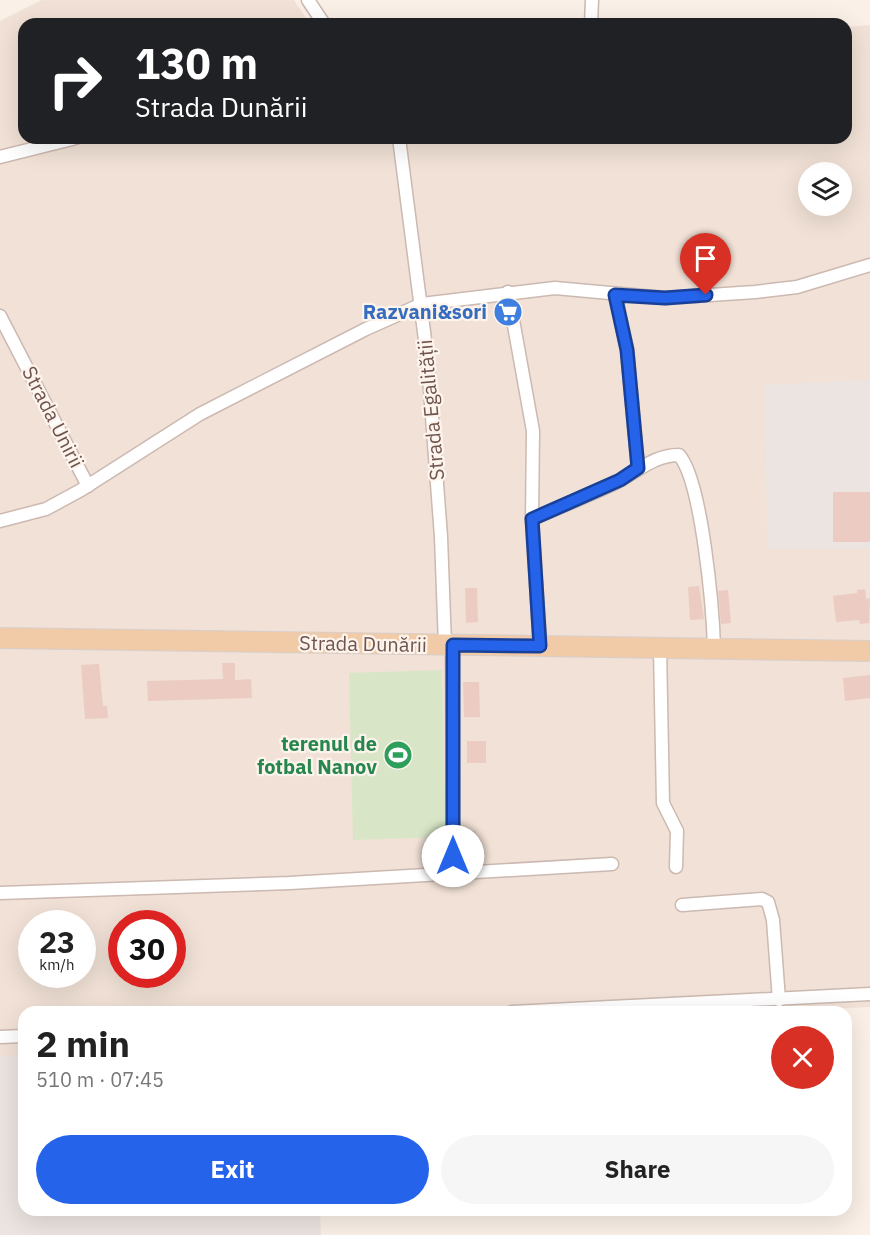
<!DOCTYPE html>
<meta charset="utf-8">
<style>
body{margin:0;font-family:"IBM Plex Sans",sans-serif;background:#f6f6f6;color:#222;height:100vh;display:flex;flex-direction:column;font-size:22px;white-space:nowrap}
*{box-sizing:border-box;margin:0}
p{font-size:20px;color:#767676}
.icon{flex:none;width:33px;height:33px;fill:none;stroke:currentColor;stroke-width:2;stroke-linecap:round;stroke-linejoin:round}
.map{position:relative;flex:1;overflow:hidden}
.side{position:absolute;left:18px;top:1006px;width:834px;height:210px;display:flex;flex-direction:column;background:#fff;border-radius:18px;box-shadow:0 6px 24px #0002}
.side>*{flex:none}
.banner{position:absolute;left:18px;top:18px;width:834px;height:126px;border-radius:18px;box-shadow:0 6px 24px #0002;background:#202124;color:#fff;overflow:hidden}
.buttons{position:absolute;left:798px;top:162px;display:grid;gap:12px}
.buttons a{display:grid;place-items:center;width:54px;height:54px;border-radius:50%;background:#fff;box-shadow:0 6px 24px #0002;font-size:30px}
.speed{position:absolute;left:18px;top:910px;display:flex;gap:12px;font-size:30px;font-weight:700;text-align:center}
.speed>*{display:grid;place-content:center;width:78px;height:78px;border-radius:50%;background:#fff;box-shadow:0 6px 24px #0002;line-height:1}
.speed small{font-size:15px;font-weight:400}
.speed .limit{border:9px solid #d22;background:#fff;color:#111}
.pin{position:absolute;display:grid;place-items:center;width:51px;height:51px;color:#fff;margin:-62px -26px;border-radius:50% 50% 50% 0;rotate:-45deg;box-shadow:0 0 6px #0007}
.pin .icon{rotate:45deg}
.me{position:absolute;width:66px;margin:-33px;rotate:0deg;stroke-linejoin:round;filter:drop-shadow(0 0 4px #0008)}
.turn{display:flex;align-items:center;gap:21px;height:126px;padding:0 18px;font-size:27px}
.turn .icon{width:78px;height:78px;stroke-width:2.5}
.turn b{display:block;font-size:42px;line-height:51px}
.round{display:grid;place-items:center;flex:none;width:63px;height:63px;border-radius:32px;background:#f6f6f6}
.overview{display:flex;align-items:center;justify-content:space-between;height:102px;padding:0 18px}
h1{font-size:36px;font-weight:700;line-height:45px}
.action{display:flex;gap:12px;margin-top:auto;padding:12px 18px}
.action a{flex:1;height:69px;border-radius:36px;background:#2563eb;color:#fff;font-size:24px;font-weight:700;line-height:69px;text-align:center}
.action a+a{background:#f6f6f6;color:#222}
.map>svg:first-child{display:block}
</style>
<div class="map">
<svg width="870" height="1235" viewBox="0 0 870 1235">
<rect width="100%" height="100%" fill="#faf0e7"/>
<path fill="#f1e1d6" fill-rule="evenodd" d="M 42,0 L 294,0 L 310,24 L 24,24 L 24,138 L 846,138 L 846,27 L 870,25 L 870,1007 L 767,1012 L 24,1012 L 24,1055 L 0,1057 L 0,21 ZM 808,172 L 842,172 L 842,206 L 808,206 ZM 32,924 L 82,924 L 82,975 L 32,975 ZM 122,924 L 172,924 L 172,975 L 122,975 Z"/>
<g fill="#ebe4e0">
<polygon points="870,380 870,549 767,549 765,385"/>
<polygon points="24,1055 24,1210 320,1211 321,1235 0,1235 0,1057"/>
</g>
<polygon fill="#d8e6c7" points="442,670 446,837 353,840 349,673"/>
<g fill="#ecccc2">
<rect x="833" y="492" width="37" height="50"/>
<polygon points="699,586 704,619 690,620 688,587"/>
<polygon points="465,588 477,588 478,622 466,623"/>
<polygon points="865,589 866,599 870,598 869,623 860,624 859,620 836,622 833,596 857,593 857,590"/>
<polygon points="728,590 731,623 721,624 718,591"/>
<polygon points="222,663 235,663 235,680 251,679 252,698 148,701 147,681 223,679"/>
<polygon points="99,664 103,706 107,706 108,718 85,719 81,665"/>
<polygon points="870,675 870,698 845,701 843,678"/>
<polygon points="463,682 479,682 480,717 464,717"/>
<rect x="467" y="741" width="19" height="22"/>
<polygon points="476,831 477,847 461,848 461,832"/>
</g>
<g fill="none" stroke-linecap="round" stroke-linejoin="round">
<g stroke="#ccb9b1" stroke-width="15">
<g id="street">
<polyline points="308,0 324,24"/>
<polyline points="591,24 592,0"/>
<polyline points="399,138 428,363 441,537 445,645"/>
<polyline points="0,157 76,138"/>
<polyline points="508,292 533,431 532,519"/>
<polyline points="615,295 627,349 638,468"/>
<polyline points="0,316 88,486"/>
<polyline points="0,521 46,509 81,490 200,414 366,329 422,304 555,288 665,298 755,292 797,287 870,265"/>
<polyline points="452,645 453,871"/>
<path d="M 540,646 L 532,519 C 561,506 591,495 619,481 C 639,470 655,455 679,455 C 702,481 713,610 714,648"/>
<polyline points="660,648 663,803 677,831 676,867"/>
<polyline points="0,893 290,883 612,864"/>
<polyline points="682,905 762,899 768,902 773,920 779,1000"/>
<polyline points="512,1012 870,994"/>
<polyline points="0,1037 24,1036"/>
</g>
</g>
<g stroke="#d7cfcd" stroke-width="22">
<polyline id="primary" points="0,638 870,651"/>
</g>
<use href="#street" stroke="#fff" stroke-width="12"/>
<use href="#primary" stroke="#f1caa7" stroke-width="20"/>
</g>
<g fill="none" stroke-linecap="round" stroke-linejoin="round">
<g stroke="#184099" stroke-width="15">
<polyline id="route" points="453,856 453,645 540,646 532,519 620,480 638,468 627,350 615,295 665,298 706,295"/>
</g>
<use href="#route" stroke="#2563eb" stroke-width="10"/>
</g>
<defs>
<g id="supermarket-disc" transform="scale(1.5)"><circle r="9.5" fill="#3f7fe0" stroke="#fdf4ed"/><path d="M-6-5.5h2.5l.6 2H6L4.5 2H-2.5L-4.4-4H-6ZM-1.5 3.2a1.3 1.3 0 1 0 .1 0ZM3 3.2a1.3 1.3 0 1 0 .1 0Z" fill="#fff"/></g>
<g id="stadium-disc" transform="scale(1.5)"><circle r="9.5" fill="#2e9e5b" stroke="#fdf4ed"/><path d="M0-5a6.5 5 0 1 0 0 10a6.5 5 0 1 0 0-10ZM-3.5-1.8h7v3.6h-7Z" fill="#fff"/></g>
</defs>
<g fill-rule="evenodd">
<use href="#supermarket-disc" x="508" y="312"/>
<use href="#stadium-disc" x="398" y="755"/>
</g>
<g text-anchor="middle" stroke-width="4.5" stroke-linejoin="round" paint-order="stroke">
<g font-size="20" font-weight="bold" fill="#366cbe" stroke="#fdf4ed" text-anchor="end">
<text x="487" y="319">Razvani&amp;sori</text>
</g>
<g font-size="20" fill="#70554e" stroke="#fdf4ed">
<text transform="translate(431 410) rotate(-95)" y="7">Strada Egalității</text>
<text transform="translate(53 417) rotate(63)" y="7">Strada Unirii</text>
<text transform="translate(363 644) rotate(1)" y="7">Strada Dunării</text>
</g>
<g font-size="20" font-weight="bold" fill="#27864d" stroke="#fdf4ed" text-anchor="end">
<text x="377" y="751">terenul de<tspan x="377" dy="23">fotbal Nanov</tspan></text>
</g>
</g>
</svg>
<div class="buttons">
<a><svg class="icon" aria-label="layers" viewBox="0 0 24 24"><path d="M12 4l9 5-9 5-9-5zM3 14l9 5 9-5"/></svg></a>
</div>
<div class="speed"><div>23<small>km/h</small></div><div class="limit">30</div></div>
<div class="pin" style="left:706px;top:295px;background:#d93025"><svg class="icon" aria-label="arrive" viewBox="0 0 24 24"><path d="M6 21V4h12l-3 4 3 4H6"/></svg></div>
<svg class="me" style="left:453px;top:856px" viewBox="-20 -20 40 40"><circle r="19" fill="#fff"/><path d="M0-13L10 11 0 6-10 11z" fill="#2563eb"/></svg>
<div class="banner">
<div class="turn"><svg class="icon" aria-label="right" viewBox="0 0 24 24"><path d="M7 20v-9h11M14 6l5 5-5 5"/></svg><div><b>130 m</b>Strada Dunării</div></div>
</div>
<section class="side">
<div class="overview"><div><h1>2 min</h1><p>510 m · 07:45</p></div><a class="round" style="background:#d93025;color:#fff"><svg class="icon" aria-label="close" viewBox="0 0 24 24"><path d="M6 6l12 12M18 6L6 18"/></svg></a></div>
<div class="action"><a>Exit</a><a>Share</a></div>
</section>
</div>
